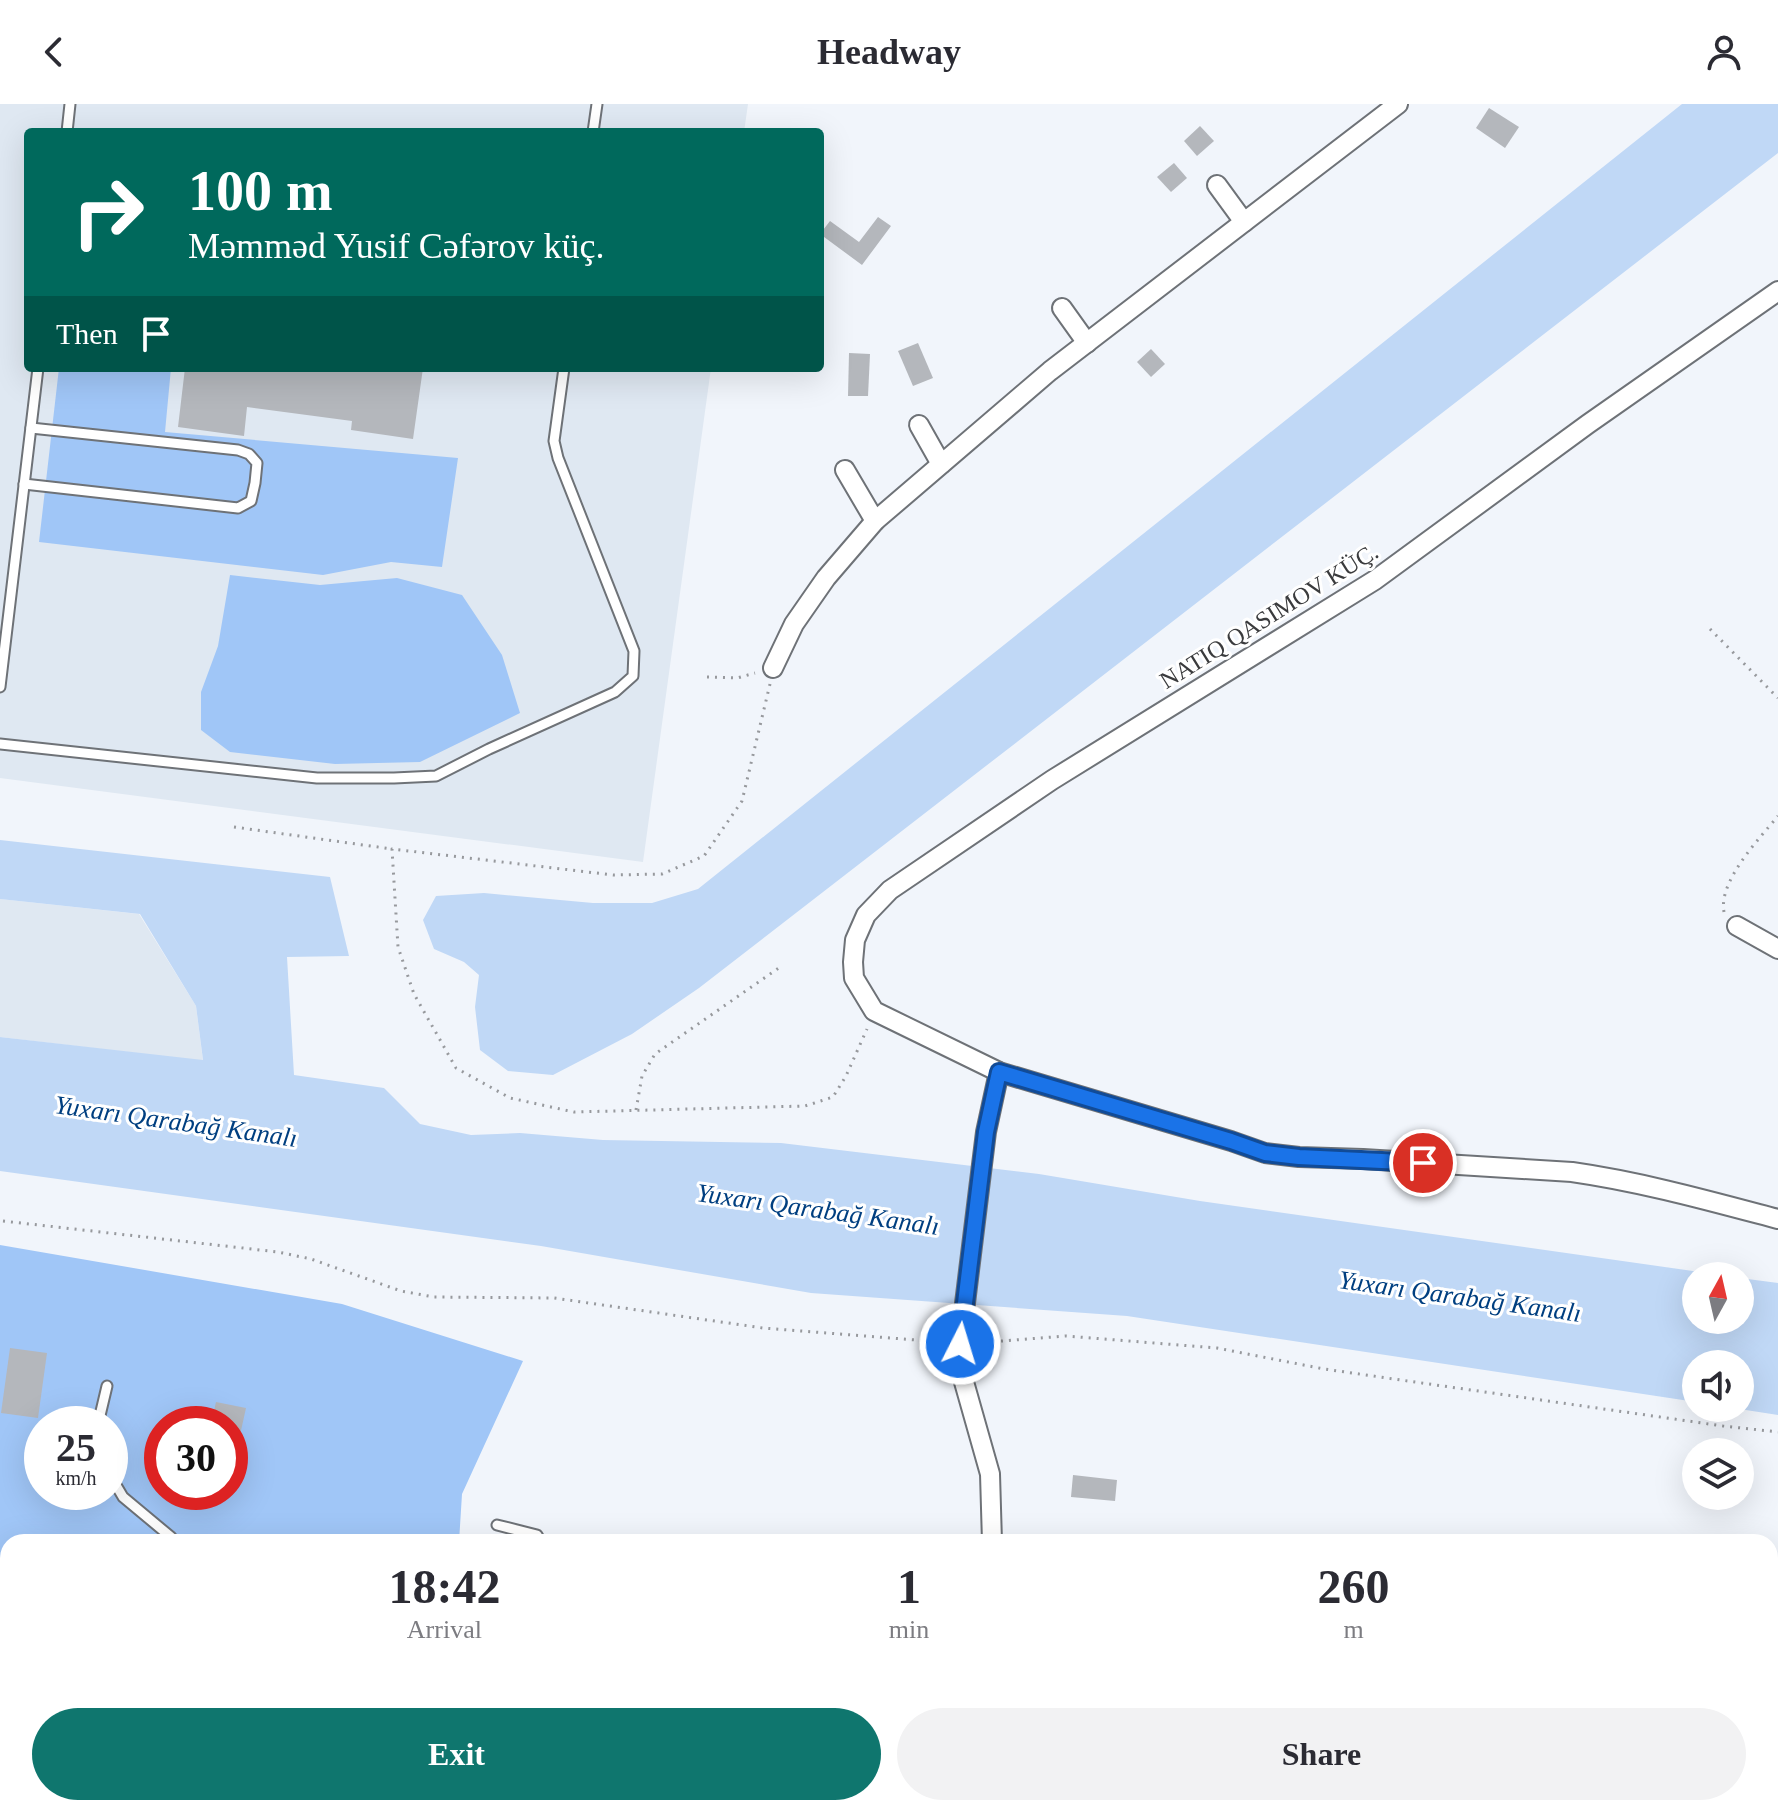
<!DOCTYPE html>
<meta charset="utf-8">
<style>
body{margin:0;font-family:Georgia,serif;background:#f2f2f3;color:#2b2b33;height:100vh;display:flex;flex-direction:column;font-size:30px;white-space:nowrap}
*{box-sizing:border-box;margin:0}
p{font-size:26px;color:#7c7c81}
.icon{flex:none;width:44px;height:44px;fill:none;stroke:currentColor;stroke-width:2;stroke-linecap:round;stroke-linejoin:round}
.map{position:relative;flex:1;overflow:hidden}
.sheet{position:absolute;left:0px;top:1430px;width:1778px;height:282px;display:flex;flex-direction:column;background:#fff;border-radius:24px 24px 0 0;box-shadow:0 8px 32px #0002}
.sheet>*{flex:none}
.hud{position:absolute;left:24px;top:24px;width:800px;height:244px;border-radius:8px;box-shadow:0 8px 32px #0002;background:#00695c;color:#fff;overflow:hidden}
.needle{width:52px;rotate:8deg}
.buttons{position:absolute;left:1682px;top:1158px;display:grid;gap:16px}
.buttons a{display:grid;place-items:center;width:72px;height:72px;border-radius:50%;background:#fff;box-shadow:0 8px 32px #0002;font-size:40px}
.speed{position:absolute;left:24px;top:1302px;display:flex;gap:16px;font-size:40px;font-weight:700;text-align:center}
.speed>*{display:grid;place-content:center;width:104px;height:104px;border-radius:50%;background:#fff;box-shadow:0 8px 32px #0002;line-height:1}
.speed small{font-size:20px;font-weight:400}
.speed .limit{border:12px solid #d22;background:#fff;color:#111}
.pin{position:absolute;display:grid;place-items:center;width:68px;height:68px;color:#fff;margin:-34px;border:4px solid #fff;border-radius:50%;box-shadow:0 2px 8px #0007}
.me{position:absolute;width:88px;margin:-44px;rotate:5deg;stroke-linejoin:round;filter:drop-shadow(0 0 6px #0008)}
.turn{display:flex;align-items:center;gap:28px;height:168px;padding:0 32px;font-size:36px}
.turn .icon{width:104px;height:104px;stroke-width:2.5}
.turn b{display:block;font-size:56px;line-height:68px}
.then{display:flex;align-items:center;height:76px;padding:0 32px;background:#0003;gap:16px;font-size:30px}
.eta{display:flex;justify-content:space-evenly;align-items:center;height:136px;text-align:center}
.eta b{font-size:48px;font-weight:700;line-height:56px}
.button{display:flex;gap:16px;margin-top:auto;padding:16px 32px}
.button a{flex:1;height:92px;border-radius:48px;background:#0f766e;color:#fff;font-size:32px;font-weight:700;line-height:92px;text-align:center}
.button a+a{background:#f2f2f3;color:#2b2b33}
header{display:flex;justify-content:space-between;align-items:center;height:104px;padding:0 32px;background:#fff;font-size:36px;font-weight:700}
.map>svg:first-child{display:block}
</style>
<header><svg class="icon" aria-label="back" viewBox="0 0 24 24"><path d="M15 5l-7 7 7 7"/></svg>Headway<svg class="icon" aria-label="person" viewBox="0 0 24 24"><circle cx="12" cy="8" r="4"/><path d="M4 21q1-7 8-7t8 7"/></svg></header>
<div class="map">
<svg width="1778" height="1711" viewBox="0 0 1778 1711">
<rect width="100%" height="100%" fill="#f1f5fb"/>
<g fill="#dfe8f2">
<polygon points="0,0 748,0 744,28 28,28 28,264 711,264 643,758 0,674"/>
<polygon points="0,795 139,810 196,902 203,957 0,933"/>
<polygon points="0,1578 8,1579 8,1704 514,1704 513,1711 0,1711"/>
</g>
<g fill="#a0c6f7" fill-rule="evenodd">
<polygon points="59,264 171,264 165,328 458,354 442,463 391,458 323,471 39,438"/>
<polygon points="230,471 320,481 397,474 462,491 502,551 520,609 420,658 335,660 230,648 201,626 201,588 218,542"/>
<path d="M 0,1141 L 342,1200 L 523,1257 L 462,1390 L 459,1438 L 8,1438 L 8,1507 L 0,1507 ZM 42,1320 L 110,1320 L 110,1388 L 42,1388 ZM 162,1320 L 230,1320 L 230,1388 L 162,1388 Z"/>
</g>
<g fill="#c0d8f6">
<polygon points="1682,0 1778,0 1778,49 699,884 632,930 553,971 508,967 480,946 475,903 479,871 464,858 434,845 423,816 436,792 484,789 593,799 652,799 698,785"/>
<polygon points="0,736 330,773 349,852 287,853 294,971 384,984 420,1020 471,1031 520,1029 603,1036 781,1039 1039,1070 1200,1097 1728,1172 1696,1172 1696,1216 1740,1216 1740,1174 1778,1179 1778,1311 1733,1304 1740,1304 1740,1260 1696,1260 1696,1298 1127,1212 811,1189 541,1142 0,1067 0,933 203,956 196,902 140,810 0,795"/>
</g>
<g fill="#b4b7bc">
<polygon points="1489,4 1519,23 1505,44 1476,24"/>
<polygon points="1200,22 1214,37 1197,52 1184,37"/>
<polygon points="1174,59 1187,74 1171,88 1157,73"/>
<polygon points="878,113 891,122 862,161 820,130 830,117 859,138"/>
<polygon points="918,239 933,274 913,282 898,247"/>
<polygon points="1151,245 1165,260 1151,273 1137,258"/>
<polygon points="849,249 870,250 868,292 848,292"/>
<polygon points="185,264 423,264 413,335 351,326 352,317 247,303 244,332 178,323"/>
<polygon points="10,1244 47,1249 38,1314 1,1309"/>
<polygon points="216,1298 246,1304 236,1349 230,1349 230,1320 211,1320"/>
<polygon points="1073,1371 1117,1376 1115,1397 1071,1393"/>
</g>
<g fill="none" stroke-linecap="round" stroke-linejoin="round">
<g stroke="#6e7277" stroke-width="13">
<g id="service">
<polyline points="67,28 70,0"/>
<polyline points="593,28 597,0"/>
<polyline points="24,380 238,404 251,397 255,379 257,359 249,350 238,346 31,324"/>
<polyline points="0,583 38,264"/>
<polyline points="0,640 317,674 394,674 436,672 489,645 615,588 633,572 634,547 558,354 554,337 564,264"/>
<polyline points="98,1320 107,1282"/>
<polyline points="110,1371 123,1393 171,1433 175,1438"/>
<polyline points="497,1421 537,1431 541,1438"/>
<polyline points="0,1558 8,1553"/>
<polyline points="527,1711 527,1704"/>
</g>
</g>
<g stroke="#6e7277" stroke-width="22">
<g id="minor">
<polyline points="1217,81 1244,118"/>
<path d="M 1778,187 L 1588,320 L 1375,476 L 1052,676 L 890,786 L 866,811 L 855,836 L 853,858 L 854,874 L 874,907 L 999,968 L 1231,1037 L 1265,1049 L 1299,1053 L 1363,1055 L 1572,1068 C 1642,1078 1710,1097 1778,1115"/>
<polyline points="1062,204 1087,239"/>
<polyline points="919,321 941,360"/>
<polyline points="845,366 875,417"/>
<polyline points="773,564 794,520 826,474 875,417 1050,267 1398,0"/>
<polyline points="1737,822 1778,845"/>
<polyline points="992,1438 990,1370 964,1278 960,1240 986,1028 999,968"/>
<polyline points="1770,1701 1778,1702"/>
<polyline points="1452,1704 1452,1711"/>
<polyline points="929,1711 932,1704"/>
<polyline points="1705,1711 1706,1704"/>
</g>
</g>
<g stroke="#97999d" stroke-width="3" stroke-dasharray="2 6" stroke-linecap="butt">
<polyline points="1710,525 1778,594"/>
<polyline points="707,573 737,574 755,569"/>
<polyline points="770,580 742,697 704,752 662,770 613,771 392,745 398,843 414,890 456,964 510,994 574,1008 805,1002 833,993 846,972 867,925"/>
<polyline points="234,723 392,745"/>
<path d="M 1724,808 C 1718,777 1760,734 1778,712"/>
<polyline points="636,1006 642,972 655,950 783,861"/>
<polyline points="3,1117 278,1148 311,1155 401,1187 434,1193 554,1194 763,1224 942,1238"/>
<polyline points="977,1239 1066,1232 1217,1244 1324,1265 1723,1322 1778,1328"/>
</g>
<use href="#service" stroke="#fff" stroke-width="9"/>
<use href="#minor" stroke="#fff" stroke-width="18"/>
</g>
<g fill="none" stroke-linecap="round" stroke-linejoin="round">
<g stroke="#114b97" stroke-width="20">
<polyline id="route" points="960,1240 986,1028 999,968 1231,1037 1265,1049 1299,1053 1423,1059"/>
</g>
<use href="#route" stroke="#1a73e8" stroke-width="14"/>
</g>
<g text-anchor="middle" stroke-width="6" stroke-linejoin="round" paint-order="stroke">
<g font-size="24" fill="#3a3b3d" stroke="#fff">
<text transform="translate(1269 512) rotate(-32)" y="8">NATIQ QASIMOV KÜÇ.</text>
</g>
<g font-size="26" font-style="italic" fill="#003f80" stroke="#fff">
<text transform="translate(176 1017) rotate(8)" y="9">Yuxarı Qarabağ Kanalı</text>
<text transform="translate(818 1105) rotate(8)" y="9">Yuxarı Qarabağ Kanalı</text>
<text transform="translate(1460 1192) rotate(8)" y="9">Yuxarı Qarabağ Kanalı</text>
</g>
</g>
</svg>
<div class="buttons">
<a><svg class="needle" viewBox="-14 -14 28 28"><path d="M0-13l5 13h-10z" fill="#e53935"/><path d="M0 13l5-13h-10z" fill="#7c7c81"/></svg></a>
<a><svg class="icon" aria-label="sound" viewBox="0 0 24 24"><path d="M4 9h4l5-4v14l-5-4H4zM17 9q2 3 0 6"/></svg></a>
<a><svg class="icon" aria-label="layers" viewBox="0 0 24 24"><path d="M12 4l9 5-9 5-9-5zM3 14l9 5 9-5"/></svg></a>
</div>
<div class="speed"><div>25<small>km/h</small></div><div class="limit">30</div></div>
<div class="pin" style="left:1423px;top:1059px;background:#d93025"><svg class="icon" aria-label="arrive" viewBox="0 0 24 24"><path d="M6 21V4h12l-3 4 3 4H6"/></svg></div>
<svg class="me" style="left:960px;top:1240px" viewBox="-20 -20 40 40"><circle r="17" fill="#1a73e8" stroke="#fff" stroke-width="3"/><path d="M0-11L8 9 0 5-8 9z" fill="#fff"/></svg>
<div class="hud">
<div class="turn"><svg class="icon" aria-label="right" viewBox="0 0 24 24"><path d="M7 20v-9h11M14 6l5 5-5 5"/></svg><div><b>100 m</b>Məmməd Yusif Cəfərov küç.</div></div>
<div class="then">Then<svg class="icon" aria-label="arrive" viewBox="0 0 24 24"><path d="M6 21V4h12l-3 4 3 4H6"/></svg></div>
</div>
<section class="sheet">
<div class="eta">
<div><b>18:42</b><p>Arrival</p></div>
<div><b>1</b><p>min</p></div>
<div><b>260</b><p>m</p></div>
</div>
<div class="button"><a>Exit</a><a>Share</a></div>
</section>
</div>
